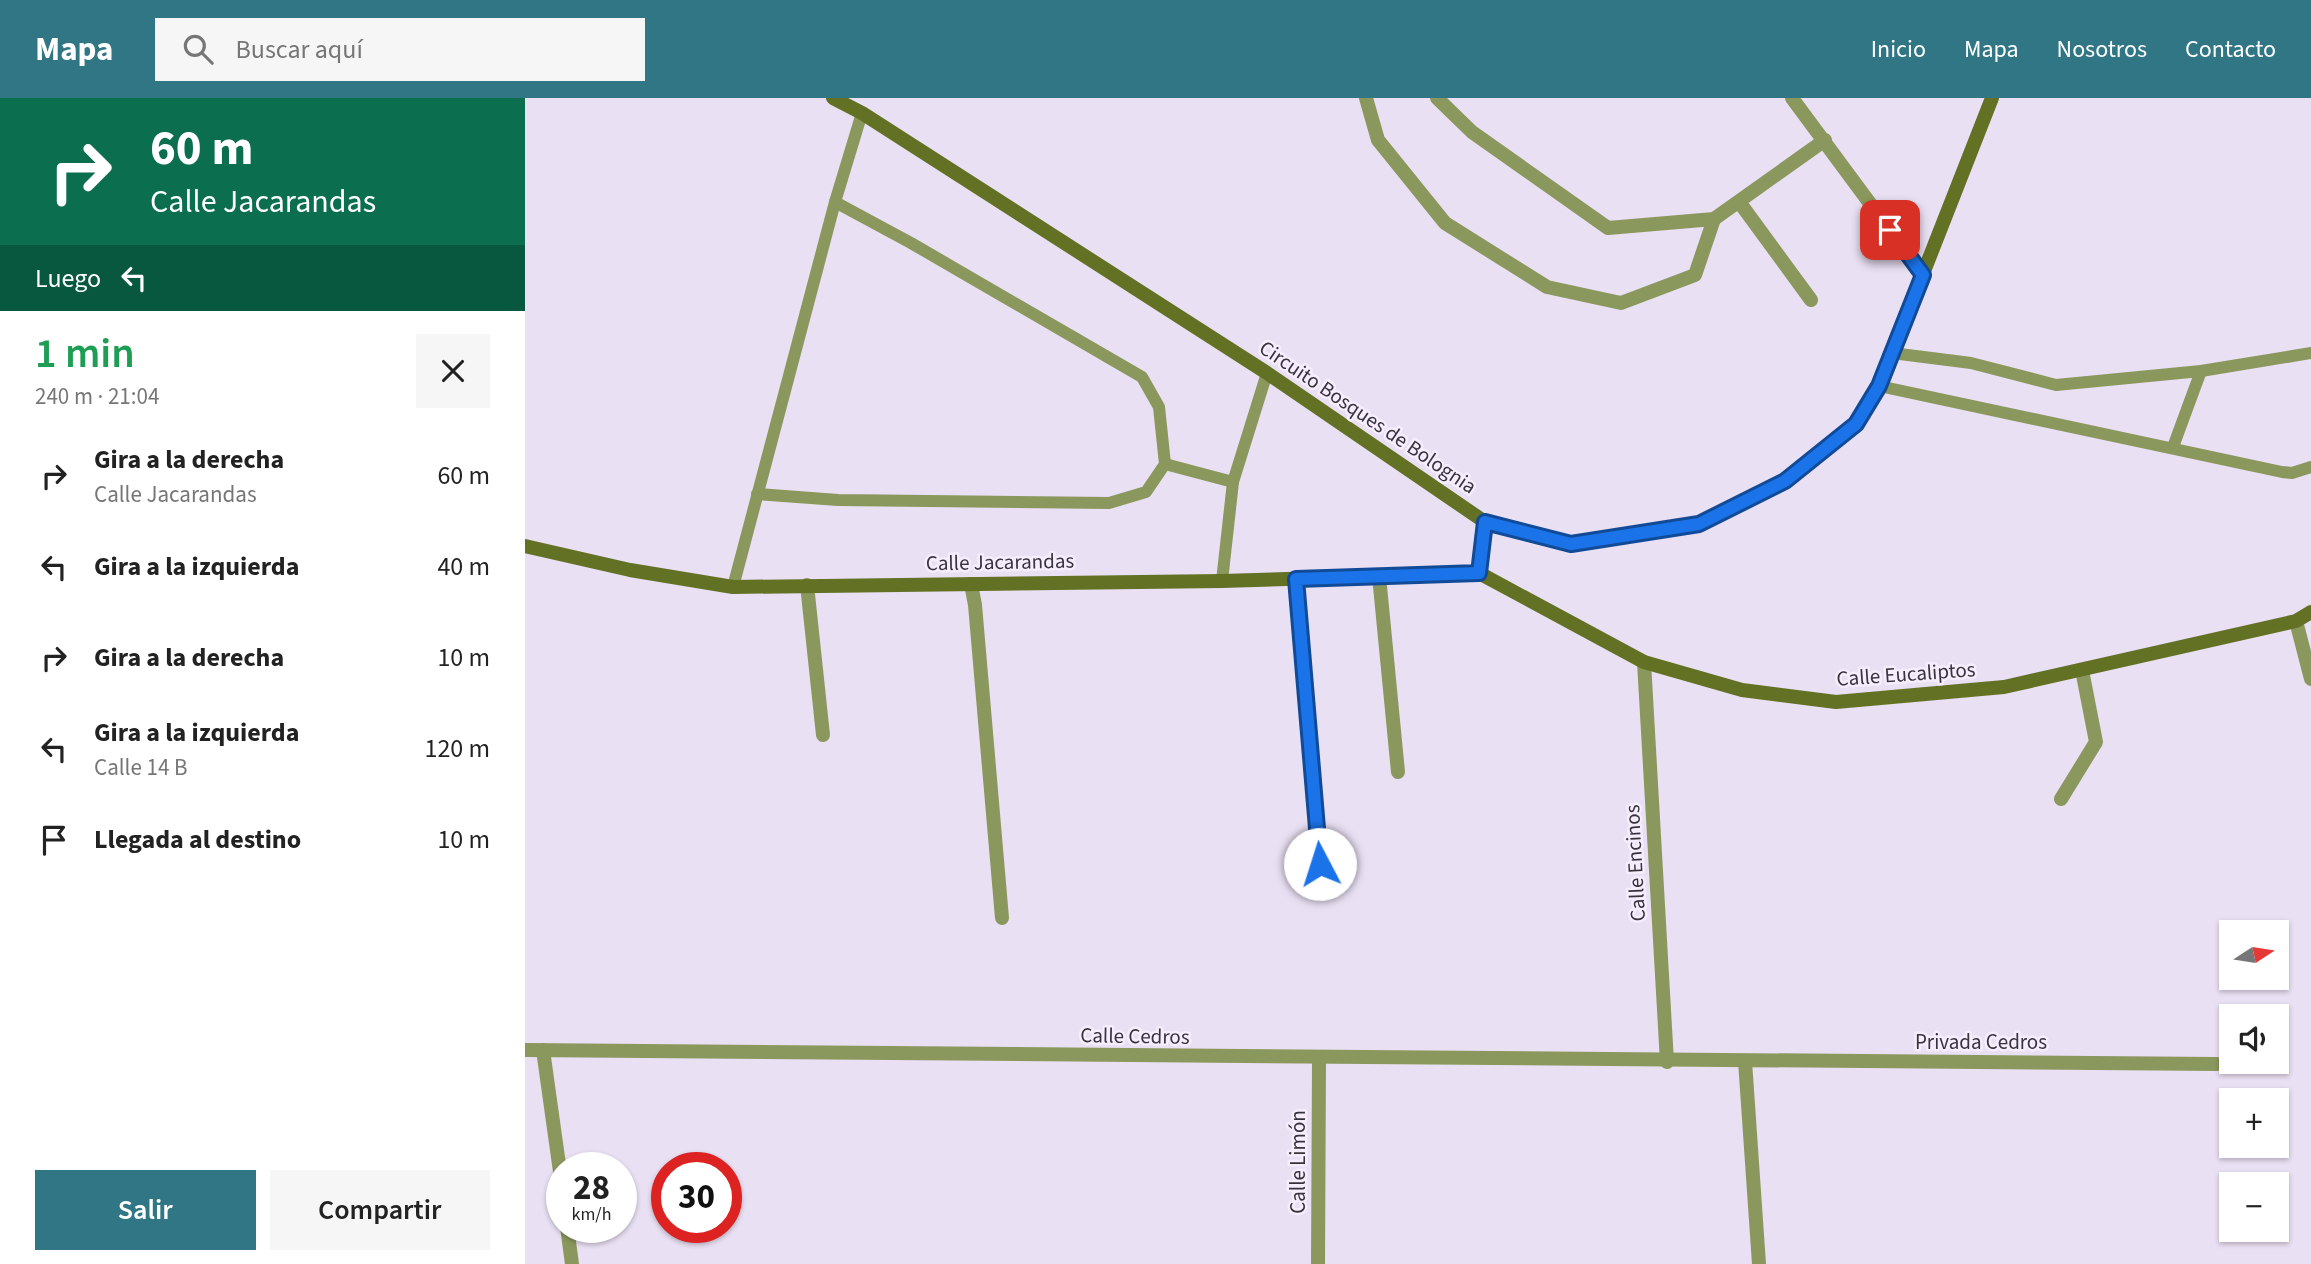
<!DOCTYPE html>
<html lang="es">
<meta charset="utf-8">
<style>
body{margin:0;font-family:"Source Sans 3",sans-serif;background:#f6f6f6;color:#222;height:100vh;display:flex;flex-direction:column;font-size:26px;white-space:nowrap}
*{box-sizing:border-box;margin:0}
p{font-size:23px;color:#767676}
.icon{flex:none;width:38px;height:38px;fill:none;stroke:currentColor;stroke-width:2;stroke-linecap:round;stroke-linejoin:round}
.map{position:relative;flex:1;overflow:hidden}
.side{display:flex;flex-direction:column;background:#fff;width:525px}
.side>*{flex:none}
.banner{background:#0b6e4f;color:#fff;overflow:hidden}
.needle{width:46px;rotate:78deg}
.tools{position:absolute;left:1694px;top:822px;display:grid;gap:14px}
.tools a{display:grid;place-items:center;width:70px;height:70px;border-radius:0px;background:#fff;box-shadow:0 2px 5px #0004;font-size:35px}
.speed{position:absolute;left:21px;top:1054px;display:flex;gap:14px;font-size:35px;font-weight:700;text-align:center}
.speed>*{display:grid;place-content:center;width:91px;height:91px;border-radius:50%;background:#fff;box-shadow:0 2px 5px #0004;line-height:1}
.speed small{font-size:18px;font-weight:400}
.speed .limit{border:10px solid #d22;background:#fff;color:#111}
.pin{position:absolute;display:grid;place-items:center;width:60px;height:60px;color:#fff;margin:-30px;border-radius:14px;box-shadow:0 4px 10px #0006}
.me{position:absolute;width:77px;margin:-38px;rotate:355deg;stroke-linejoin:round;filter:drop-shadow(0 0 5px #0008)}
.turn{display:flex;align-items:center;gap:24px;height:147px;padding:0 35px;font-size:32px}
.turn .icon{width:91px;height:91px;stroke-width:2.5}
.turn b{display:block;font-size:49px;line-height:60px}
.then{display:flex;align-items:center;height:66px;padding:0 35px;background:#0003;gap:14px;font-size:26px}
.round{display:grid;place-items:center;flex:none;width:74px;height:74px;border-radius:0px;background:#f6f6f6}
.head{display:flex;align-items:center;justify-content:space-between;height:119px;padding:0 35px}
h1{font-size:42px;font-weight:600;line-height:52px;color:#1e9e55}
.action{display:flex;gap:14px;margin-top:auto;padding:14px 35px}
.action a{flex:1;height:80px;border-radius:0px;background:#317685;color:#fff;font-size:28px;font-weight:600;line-height:80px;text-align:center}
.action a+a{background:#f6f6f6;color:#222}
ul{padding:0;list-style:none}
li{display:flex;align-items:center;gap:21px;height:91px;padding:0 35px}
li div{flex:1}
li b{display:block;font-size:26px}
li em{font-style:normal}
header{display:flex;align-items:center;gap:42px;box-sizing:border-box;height:98px;padding:0 35px;background:#317685;color:#fff}
header strong{font-size:33px}
nav{display:flex;gap:38px;margin-inline-start:auto;font-size:24px}
.search{width:490px;height:63px;background:#f6f6f6;display:flex;align-items:center;gap:18px;box-sizing:border-box;padding:0 24px;border-radius:0px;color:#767676;font-size:26px}
main{display:flex;flex:1;min-height:0}
.map>svg:first-child{display:block}
</style>
<header>
<strong>Mapa</strong>
<div class="search"><svg class="icon" aria-label="search" viewBox="0 0 24 24"><circle cx="10" cy="10" r="6"/><path d="M15 15l6 6"/></svg>Buscar aquí</div>
<nav><a>Inicio</a><a>Mapa</a><a>Nosotros</a><a>Contacto</a></nav>
</header>
<main>
<section class="side">
<div class="banner">
<div class="turn"><svg class="icon" aria-label="right" viewBox="0 0 24 24"><path d="M7 20v-9h11M14 6l5 5-5 5"/></svg><div><b>60 m</b>Calle Jacarandas</div></div>
<div class="then">Luego<svg class="icon" aria-label="left" viewBox="0 0 24 24"><path d="M17 20v-9H6M10 6l-5 5 5 5"/></svg></div>
</div>
<div class="head"><div><h1>1 min</h1><p>240 m · 21:04</p></div><a class="round"><svg class="icon" aria-label="close" viewBox="0 0 24 24"><path d="M6 6l12 12M18 6L6 18"/></svg></a></div>
<ul>
<li><svg class="icon" aria-label="right" viewBox="0 0 24 24"><path d="M7 20v-9h11M14 6l5 5-5 5"/></svg><div><b>Gira a la derecha</b><p>Calle Jacarandas</p></div><em>60 m</em></li>
<li><svg class="icon" aria-label="left" viewBox="0 0 24 24"><path d="M17 20v-9H6M10 6l-5 5 5 5"/></svg><div><b>Gira a la izquierda</b></div><em>40 m</em></li>
<li><svg class="icon" aria-label="right" viewBox="0 0 24 24"><path d="M7 20v-9h11M14 6l5 5-5 5"/></svg><div><b>Gira a la derecha</b></div><em>10 m</em></li>
<li><svg class="icon" aria-label="left" viewBox="0 0 24 24"><path d="M17 20v-9H6M10 6l-5 5 5 5"/></svg><div><b>Gira a la izquierda</b><p>Calle 14 B</p></div><em>120 m</em></li>
<li><svg class="icon" aria-label="arrive" viewBox="0 0 24 24"><path d="M6 21V4h12l-3 4 3 4H6"/></svg><div><b>Llegada al destino</b></div><em>10 m</em></li>
</ul>
<div class="action"><a>Salir</a><a>Compartir</a></div>
</section>
<div class="map">
<svg width="1786" height="1166" viewBox="0 0 1786 1166">
<rect width="100%" height="100%" fill="#eae0f4"/>
<g fill="none" stroke-linecap="round" stroke-linejoin="round">
<g stroke="#8b985d" stroke-width="12">
<polyline points="1367,255 1446,265 1531,287 1676,273 1786,255"/>
<polyline points="1354,288 1757,374 1767,375 1786,369"/>
<polyline points="1648,349 1676,273"/>
<polyline points="640,366 708,384"/>
<polyline points="232,396 313,402 584,405 621,394 640,366 634,309 617,279 386,145 310,104"/>
<polyline points="697,483 708,384 742,275"/>
<polyline points="208,489 310,104 337,15"/>
</g>
<g stroke="#8b985d" stroke-width="14">
<polyline points="841,0 853,42 920,125 1022,189 1096,205 1170,177 1189,121"/>
<polyline points="912,0 947,34 1083,130 1189,121 1300,42"/>
<polyline points="1267,0 1398,177"/>
<polyline points="1215,105 1286,202"/>
<polyline points="854,478 873,674"/>
<polyline points="771,481 795,766"/>
<polyline points="446,486 450,507 477,820"/>
<polyline points="282,487 298,637"/>
<polyline points="1771,523 1786,581"/>
<polyline points="1119,564 1142,964"/>
<polyline points="1536,701 1571,644 1557,572"/>
<polyline points="0,952 1692,966"/>
<polyline points="18,952 37,1088"/>
<polyline points="1220,963 1234,1166"/>
<polyline points="42,1129 47,1166"/>
<polyline points="793,1166 794,961"/>
</g>
<g stroke="#637125" stroke-width="14">
<polyline points="308,0 337,15 742,275 960,424 1046,446 1174,426 1260,383 1331,326 1354,288 1467,0"/>
<polyline points="0,448 105,472 208,489 697,483 954,475"/>
<polyline points="954,475 1119,564 1217,592 1311,604 1479,589 1771,523 1786,514"/>
<polyline points="954,475 960,424"/>
</g>
</g>
<g fill="none" stroke-linecap="round" stroke-linejoin="round">
<g stroke="#114b97" stroke-width="18">
<polyline id="route" points="795,766 771,481 954,475 960,424 1046,446 1174,426 1260,383 1331,326 1354,288 1398,177 1365,132"/>
</g>
<use href="#route" stroke="#1a73e8" stroke-width="12"/>
</g>
<g text-anchor="middle" stroke-width="5" stroke-linejoin="round" paint-order="stroke">
<g font-size="21" fill="#38343c" stroke="#f6eeff">
<text transform="translate(843 319) rotate(34)" y="7">Circuito Bosques de Bolognia</text>
<text transform="translate(475 464) rotate(-1)" y="7">Calle Jacarandas</text>
<text transform="translate(1381 576) rotate(-4)" y="7">Calle Eucaliptos</text>
<text transform="translate(1110 765) rotate(-93)" y="7">Calle Encinos</text>
<text transform="translate(610 938) rotate(1)" y="7">Calle Cedros</text>
<text x="1456" y="951">Privada Cedros</text>
<text transform="translate(773 1064) rotate(-90)" y="7">Calle Limón</text>
</g>
</g>
</svg>
<div class="tools">
<a><svg class="needle" viewBox="-14 -14 28 28"><path d="M0-13l5 13h-10z" fill="#e53935"/><path d="M0 13l5-13h-10z" fill="#767676"/></svg></a>
<a><svg class="icon" aria-label="sound" viewBox="0 0 24 24"><path d="M4 9h4l5-4v14l-5-4H4zM17 9q2 3 0 6"/></svg></a>
<a>+</a>
<a>−</a>
</div>
<div class="speed"><div>28<small>km/h</small></div><div class="limit">30</div></div>
<div class="pin" style="left:1365px;top:132px;background:#d93025"><svg class="icon" aria-label="arrive" viewBox="0 0 24 24"><path d="M6 21V4h12l-3 4 3 4H6"/></svg></div>
<svg class="me" style="left:795px;top:766px" viewBox="-20 -20 40 40"><circle r="19" fill="#fff"/><path d="M0-13L10 11 0 6-10 11z" fill="#1a73e8"/></svg>
</div>
</main>
